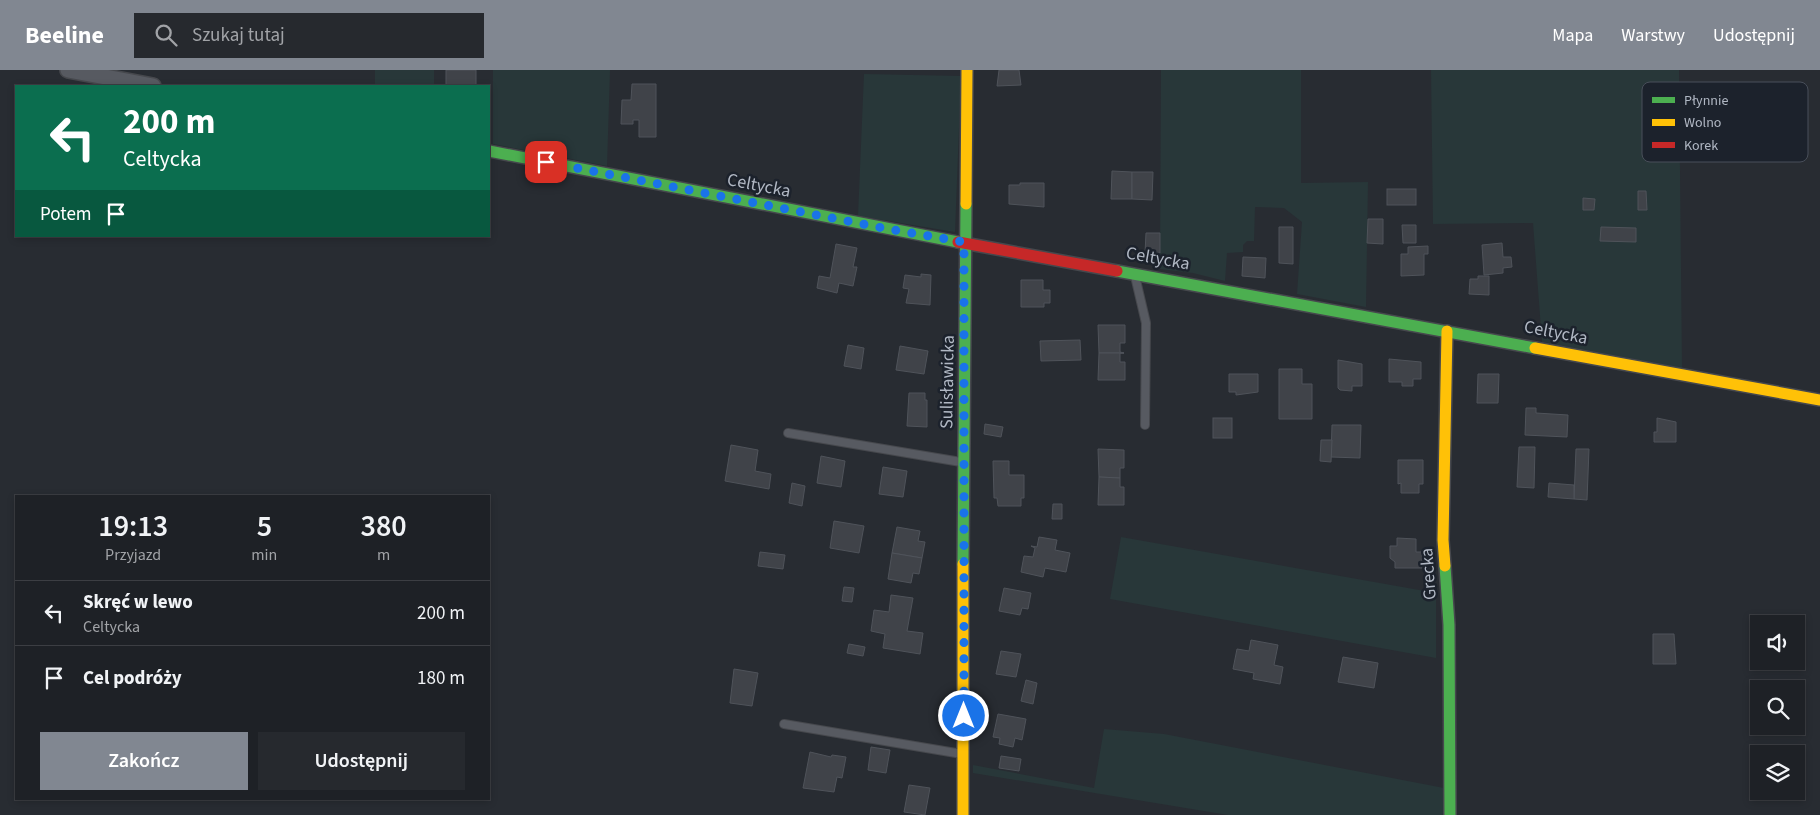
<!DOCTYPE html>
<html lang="pl">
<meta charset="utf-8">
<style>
body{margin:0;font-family:"Source Sans 3",sans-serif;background:#26292e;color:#f1f3f6;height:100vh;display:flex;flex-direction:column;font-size:19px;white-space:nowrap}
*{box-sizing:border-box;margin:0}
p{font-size:16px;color:#a1a3a7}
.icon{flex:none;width:28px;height:28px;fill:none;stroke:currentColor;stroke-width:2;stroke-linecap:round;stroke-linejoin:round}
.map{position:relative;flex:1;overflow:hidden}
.side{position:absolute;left:15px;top:425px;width:475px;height:305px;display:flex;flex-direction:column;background:#1e2126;border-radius:0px;box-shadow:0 2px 8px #0003,0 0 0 1px #3c3e43}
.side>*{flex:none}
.guide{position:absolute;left:15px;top:15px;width:475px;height:152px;border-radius:0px;box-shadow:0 2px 8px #0003,0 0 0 1px #3c3e43;background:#0b6e4f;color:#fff;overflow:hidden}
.fabs{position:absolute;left:1750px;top:545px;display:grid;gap:10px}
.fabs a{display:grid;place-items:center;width:55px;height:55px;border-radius:0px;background:#1e2126;box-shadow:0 2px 8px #0003,0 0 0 1px #3c3e43;font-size:25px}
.pin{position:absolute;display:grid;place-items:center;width:42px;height:42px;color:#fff;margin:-21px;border-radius:10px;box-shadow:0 2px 8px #0006}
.me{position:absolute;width:55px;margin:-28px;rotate:0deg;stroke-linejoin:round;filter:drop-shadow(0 0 4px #0008)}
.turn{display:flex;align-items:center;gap:18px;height:105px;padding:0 25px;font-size:22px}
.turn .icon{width:65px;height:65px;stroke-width:2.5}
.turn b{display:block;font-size:35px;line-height:42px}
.then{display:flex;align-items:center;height:48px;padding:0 25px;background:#0003;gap:10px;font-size:19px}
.eta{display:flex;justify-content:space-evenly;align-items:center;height:85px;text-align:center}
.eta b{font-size:30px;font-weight:600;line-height:35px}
.button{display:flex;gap:10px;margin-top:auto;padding:10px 25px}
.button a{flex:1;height:58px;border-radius:0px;background:#818791;color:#fff;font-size:20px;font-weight:600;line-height:58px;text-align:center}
.button a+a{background:#26292e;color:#f1f3f6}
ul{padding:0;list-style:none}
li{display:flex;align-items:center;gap:15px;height:65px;padding:0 25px;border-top:1px solid #3c3e43}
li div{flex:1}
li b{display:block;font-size:19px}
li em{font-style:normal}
header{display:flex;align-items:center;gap:30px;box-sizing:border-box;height:70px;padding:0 25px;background:#818791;color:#fff}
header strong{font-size:24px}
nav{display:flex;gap:28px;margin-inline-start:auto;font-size:18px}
.search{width:350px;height:45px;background:#26292e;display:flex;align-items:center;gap:12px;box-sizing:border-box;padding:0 18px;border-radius:0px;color:#a1a3a7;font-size:19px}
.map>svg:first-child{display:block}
</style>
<header>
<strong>Beeline</strong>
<div class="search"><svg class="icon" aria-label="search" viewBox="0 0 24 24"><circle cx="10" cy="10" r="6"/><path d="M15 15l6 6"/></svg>Szukaj tutaj</div>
<nav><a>Mapa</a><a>Warstwy</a><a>Udostępnij</a></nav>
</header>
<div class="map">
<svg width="1820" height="745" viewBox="0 0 1820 745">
<rect width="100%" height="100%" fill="#282c32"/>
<g fill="#283739">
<rect x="375" y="0" width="59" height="16"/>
<polygon points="493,0 610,0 607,96 493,74"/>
<polygon points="1161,0 1301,0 1301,113 1368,112 1366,237 1297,224 1302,152 1284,138 1255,137 1254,171 1247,171 1243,175 1243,182 1227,183 1225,211 1193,203 1160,199"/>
<polygon points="1431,0 1679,0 1682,298 1542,272 1533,153 1433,154"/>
<polygon points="864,4 961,6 955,162 858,146"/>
<polygon points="1121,467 1436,523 1436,588 1110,529"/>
<polygon points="1104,659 1164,664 1444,718 1444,745 1228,745 973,703 973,695 1094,718"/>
</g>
<g fill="#404349" stroke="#4f535a">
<rect x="446" y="0" width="30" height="16"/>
<polygon points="999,0 1019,0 1021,15 997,16"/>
<polygon points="632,14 656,14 656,67 639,67 639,50 633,50 633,54 621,54 622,30 631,30"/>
<polygon points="1112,101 1132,102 1132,129 1111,129"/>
<polygon points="1132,102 1153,102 1152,130 1132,129"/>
<polygon points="1020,113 1044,113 1044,137 1009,134 1009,115 1020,115"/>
<rect x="1387" y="119" width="29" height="16"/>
<polygon points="1638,121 1646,121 1647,140 1638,140"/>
<polygon points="1583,128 1595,129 1594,140 1583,140"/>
<polygon points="1368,149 1383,149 1383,174 1367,173"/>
<polygon points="1402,155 1416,155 1416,173 1403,173"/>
<polygon points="1279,157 1293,157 1293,194 1279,193"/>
<polygon points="1601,157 1636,158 1636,172 1600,171"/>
<polygon points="1146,163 1160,163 1160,183 1145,183"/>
<polygon points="1502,173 1503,187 1511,187 1512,197 1503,198 1503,203 1484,205 1482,175"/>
<polygon points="836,174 857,178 853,197 857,197 853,216 839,213 837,223 817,218 819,206 830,208"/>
<polygon points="1428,176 1428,184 1424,184 1424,205 1401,206 1401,184 1408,184 1408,177"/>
<polygon points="1243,187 1266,188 1265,208 1242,206"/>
<polygon points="921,204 931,205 930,235 906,233 909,219 903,218 905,205 921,207"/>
<polygon points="1478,206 1489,206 1489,225 1469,224 1470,209 1478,209"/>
<polygon points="1021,210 1043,210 1043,220 1050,220 1050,233 1044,233 1044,237 1021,237"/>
<polygon points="1098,255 1125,255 1125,273 1120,273 1120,282 1124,283 1099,283"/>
<polygon points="1080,270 1081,290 1041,291 1040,271"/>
<polygon points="848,275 864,278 861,299 844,296"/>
<polygon points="900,276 928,281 924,304 896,300"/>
<polygon points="1099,283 1124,283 1120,283 1120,292 1125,292 1125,310 1098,310"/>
<polygon points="1389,289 1421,292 1421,309 1413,309 1413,316 1402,316 1402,312 1389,312"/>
<polygon points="1338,290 1362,294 1362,316 1352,316 1352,321 1340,320 1338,318"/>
<polygon points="1279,299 1302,299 1302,314 1312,314 1312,349 1279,349"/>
<polygon points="1229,304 1258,304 1258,322 1236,325 1236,322 1229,322"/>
<polygon points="1478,304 1499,304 1498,333 1477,333"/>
<polygon points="909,323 925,323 925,330 927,330 927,357 907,356"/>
<polygon points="1526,338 1536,338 1536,343 1568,345 1567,367 1525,365"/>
<rect x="1213" y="348" width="19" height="20"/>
<polygon points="1657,348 1676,352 1676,372 1654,372 1654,362 1657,362"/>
<polygon points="985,354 1003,357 1001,367 984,364"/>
<polygon points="1332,355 1361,355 1360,388 1331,387"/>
<polygon points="1321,370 1332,370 1331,392 1320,391"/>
<polygon points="731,375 758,380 755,401 771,404 769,419 725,411"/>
<polygon points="1519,377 1535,377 1534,418 1517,417"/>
<polygon points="1098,379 1124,380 1124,398 1120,398 1120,408 1099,407"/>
<polygon points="1576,379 1589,379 1587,430 1574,429"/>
<polygon points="821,386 845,391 841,417 817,413"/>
<polygon points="1398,390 1423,390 1423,414 1419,414 1419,423 1401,423 1401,413 1398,414"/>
<polygon points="993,391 1009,391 1009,405 1024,405 1024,428 1021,428 1021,436 998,436 997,428 994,428"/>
<polygon points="883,397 907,401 903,427 879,424"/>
<polygon points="1099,407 1120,408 1120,417 1124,417 1124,435 1098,435"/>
<polygon points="792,413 805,416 802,436 789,433"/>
<polygon points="1549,413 1574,415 1574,429 1548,427"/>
<polygon points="1053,434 1062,434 1062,449 1052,449"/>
<polygon points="834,451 864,456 859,483 830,478"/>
<polygon points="897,457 920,461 918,471 925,472 922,488 892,483"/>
<polygon points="1039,467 1057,470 1055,480 1070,483 1066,502 1045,498 1043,507 1021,502 1024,486 1033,487 1035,478 1031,476 1037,477"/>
<polygon points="1397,468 1416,469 1416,482 1422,482 1422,498 1395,498 1395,492 1390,488 1390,476 1397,476"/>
<polygon points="760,482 785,485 783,499 758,496"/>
<polygon points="892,483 922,488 919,504 913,503 911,513 888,509"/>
<polygon points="844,517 854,518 852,532 842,531"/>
<polygon points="1004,518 1031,523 1028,539 1022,538 1020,545 999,541"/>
<polygon points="891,525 913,528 907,561 923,563 920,584 883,578 885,564 871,561 874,540 889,542"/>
<polygon points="1653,564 1674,564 1676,594 1653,594"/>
<polygon points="1251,570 1278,575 1274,595 1283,597 1280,614 1253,609 1254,603 1233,599 1237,579 1249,581"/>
<polygon points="849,574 865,577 863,586 847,583"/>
<polygon points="1001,581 1021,584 1016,607 996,604"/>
<polygon points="1343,587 1378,593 1374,618 1338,612"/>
<polygon points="734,599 758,603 752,636 730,633"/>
<polygon points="1026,610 1037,613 1033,634 1021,631"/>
<polygon points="998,644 1026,649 1022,670 1015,668 1013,677 999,674 1000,668 993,667"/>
<polygon points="871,677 890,680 886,703 868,700"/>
<polygon points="810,682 831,687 832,685 846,687 842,708 837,707 834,722 803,718"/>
<polygon points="1001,686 1021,689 1019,701 999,698"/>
<polygon points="909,715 930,718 925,745 904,742"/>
</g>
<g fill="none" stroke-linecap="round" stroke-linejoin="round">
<g stroke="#46484d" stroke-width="10">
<g id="lane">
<polyline points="1135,206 1146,253 1145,355"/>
<polyline points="788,363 961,392"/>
<polyline points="784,654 962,684"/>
</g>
</g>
<g stroke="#46484d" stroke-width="18">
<polyline id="street" points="68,0 153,16"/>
</g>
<g stroke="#46484d" stroke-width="14">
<g id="fast">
<polyline points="489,81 958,172"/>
<polyline points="1117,201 1535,278"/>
<polyline points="963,494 966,134"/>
<polyline points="1445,496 1449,555 1450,745"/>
</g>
</g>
<g stroke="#46484d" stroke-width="14">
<g id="slow">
<polyline points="966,134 967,0"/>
<polyline points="1535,278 1820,330"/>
<polyline points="963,494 963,745"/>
<polyline points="1445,496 1443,470 1447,261"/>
</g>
</g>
<g stroke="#46484d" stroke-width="14">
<polyline id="jam" points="958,172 1117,201"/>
</g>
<use href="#lane" stroke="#575a61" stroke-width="8"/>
<use href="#street" stroke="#575a61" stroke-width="15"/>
<use href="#fast" stroke="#4caf50" stroke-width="11"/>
<use href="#slow" stroke="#ffc107" stroke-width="11"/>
<use href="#jam" stroke="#c62828" stroke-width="11"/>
</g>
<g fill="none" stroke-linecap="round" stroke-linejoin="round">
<polyline stroke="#1a73e8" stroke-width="9" stroke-dasharray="0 16.2" points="546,92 888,159 964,172 964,646"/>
</g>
<g text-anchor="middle" stroke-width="5" stroke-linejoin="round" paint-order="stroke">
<g font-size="18" fill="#b1b8c4" stroke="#1c222c">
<text transform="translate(759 115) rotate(11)" y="6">Celtycka</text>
<text transform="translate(1158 188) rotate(10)" y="6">Celtycka</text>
<text transform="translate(1556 262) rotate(11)" y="6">Celtycka</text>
<text transform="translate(947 312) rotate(-89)" y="6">Sulisławicka</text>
<text transform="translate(1428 504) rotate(-94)" y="6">Grecka</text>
</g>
</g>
<rect x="1642" y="12" width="166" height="80" rx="8" fill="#1c222c" stroke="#494f5a" stroke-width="1"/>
<rect x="1652" y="27" width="23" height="6" fill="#4caf50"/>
<rect x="1652" y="49" width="23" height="7" fill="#ffc107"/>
<rect x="1652" y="72" width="23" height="6" fill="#c62828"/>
<g font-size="14" fill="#b1b8c4">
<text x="1684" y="35">Płynnie</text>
<text x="1684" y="57">Wolno</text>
<text x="1684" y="80">Korek</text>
</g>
</svg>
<div class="fabs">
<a><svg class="icon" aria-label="sound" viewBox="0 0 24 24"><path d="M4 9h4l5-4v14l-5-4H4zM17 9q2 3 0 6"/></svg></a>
<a><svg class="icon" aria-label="search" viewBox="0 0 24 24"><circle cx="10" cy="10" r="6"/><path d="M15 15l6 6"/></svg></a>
<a><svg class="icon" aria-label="layers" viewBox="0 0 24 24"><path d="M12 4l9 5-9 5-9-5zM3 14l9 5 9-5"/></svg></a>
</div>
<div class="pin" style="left:546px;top:92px;background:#d93025"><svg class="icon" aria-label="arrive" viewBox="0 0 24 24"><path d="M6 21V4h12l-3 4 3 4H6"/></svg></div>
<svg class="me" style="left:964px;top:646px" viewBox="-20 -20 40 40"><circle r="17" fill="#1a73e8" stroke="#fff" stroke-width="3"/><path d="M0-11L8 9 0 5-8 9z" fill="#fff"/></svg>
<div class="guide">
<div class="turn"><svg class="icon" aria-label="left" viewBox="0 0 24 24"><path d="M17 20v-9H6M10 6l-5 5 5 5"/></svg><div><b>200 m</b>Celtycka</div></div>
<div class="then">Potem<svg class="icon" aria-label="arrive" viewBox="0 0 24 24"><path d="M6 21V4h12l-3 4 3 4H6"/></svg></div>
</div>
<section class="side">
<div class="eta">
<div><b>19:13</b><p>Przyjazd</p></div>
<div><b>5</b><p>min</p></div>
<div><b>380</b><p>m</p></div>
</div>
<ul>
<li><svg class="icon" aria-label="left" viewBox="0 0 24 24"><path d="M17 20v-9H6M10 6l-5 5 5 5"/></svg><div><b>Skręć w lewo</b><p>Celtycka</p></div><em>200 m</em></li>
<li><svg class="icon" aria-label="arrive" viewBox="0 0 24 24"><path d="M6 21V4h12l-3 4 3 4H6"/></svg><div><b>Cel podróży</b></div><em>180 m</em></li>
</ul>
<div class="button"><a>Zakończ</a><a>Udostępnij</a></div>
</section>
</div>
